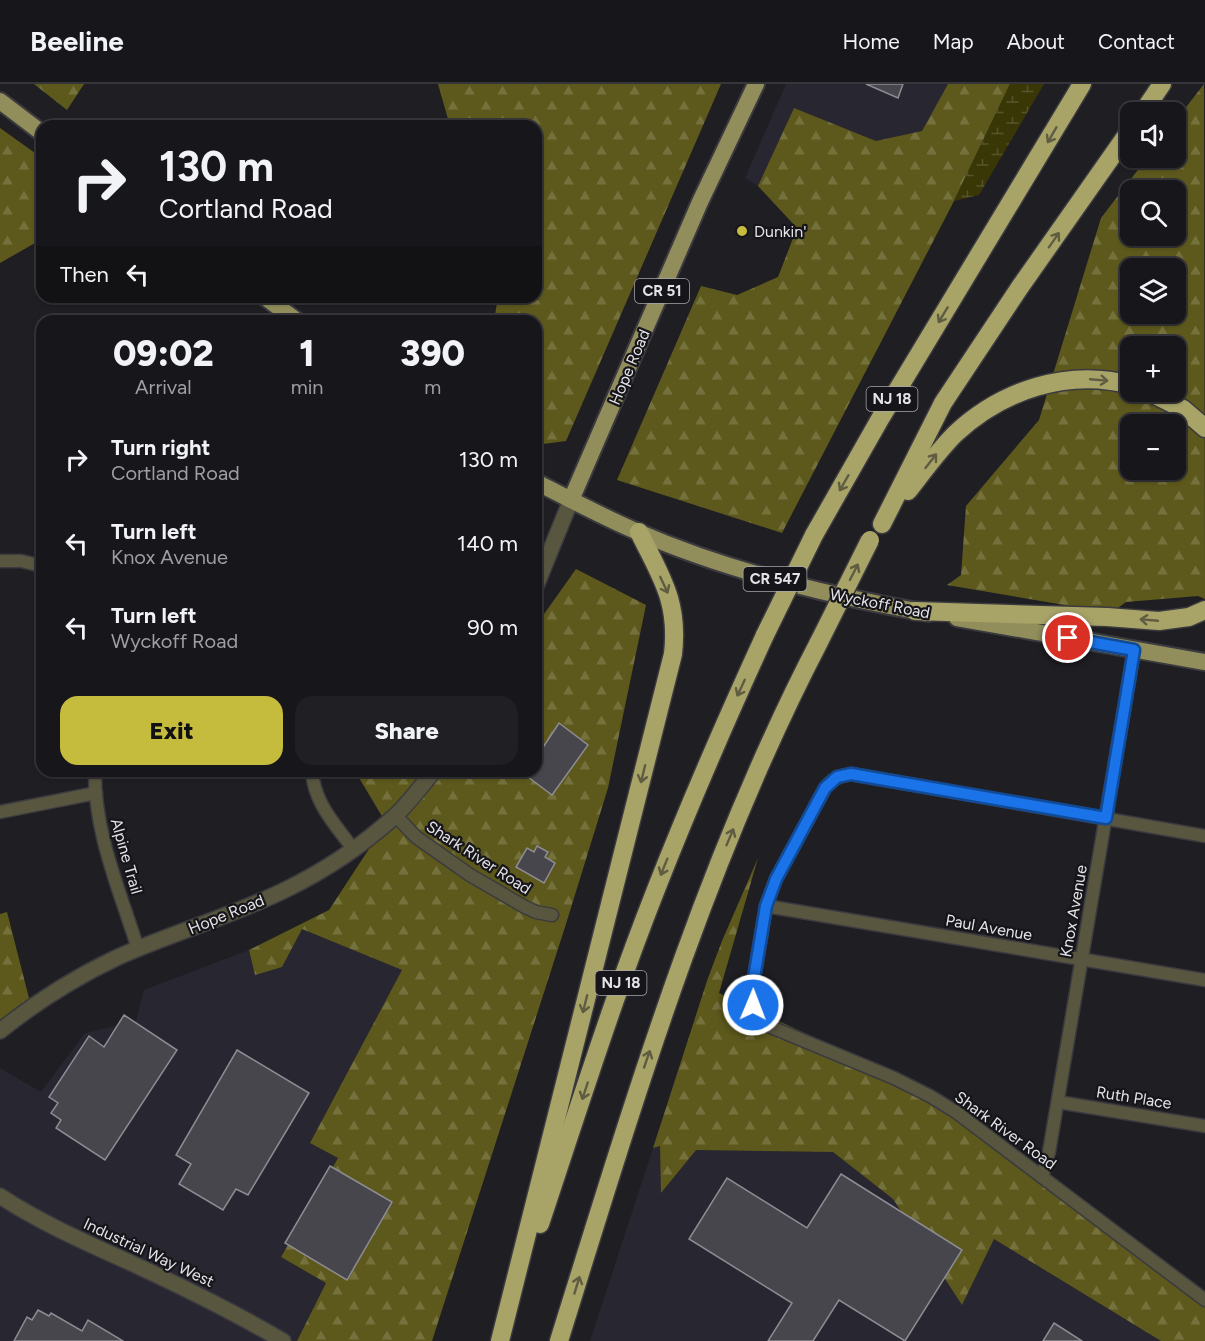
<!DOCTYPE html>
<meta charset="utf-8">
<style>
body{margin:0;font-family:Figtree,sans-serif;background:#201f23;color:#f1f3f6;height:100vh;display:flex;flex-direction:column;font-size:22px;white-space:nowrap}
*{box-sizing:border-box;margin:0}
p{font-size:20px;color:#9e9fa2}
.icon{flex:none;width:33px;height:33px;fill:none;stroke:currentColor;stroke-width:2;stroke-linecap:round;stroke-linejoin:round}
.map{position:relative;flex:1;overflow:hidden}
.drawer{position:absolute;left:36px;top:231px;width:506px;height:462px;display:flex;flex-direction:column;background:#17161a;border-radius:18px;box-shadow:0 2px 4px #0004,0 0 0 2px #363539}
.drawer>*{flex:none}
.guide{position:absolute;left:36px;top:36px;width:506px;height:183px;border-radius:18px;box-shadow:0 2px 4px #0004,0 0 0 2px #363539;background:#17161a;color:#f1f3f6;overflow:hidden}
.fabs{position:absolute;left:1120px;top:18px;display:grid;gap:12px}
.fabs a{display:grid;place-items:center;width:66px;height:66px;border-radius:12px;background:#17161a;box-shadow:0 2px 4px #0004,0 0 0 2px #363539;font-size:30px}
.pin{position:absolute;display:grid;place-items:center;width:51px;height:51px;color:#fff;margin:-26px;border:3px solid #fff;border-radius:50%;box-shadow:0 2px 6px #0007}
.me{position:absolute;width:66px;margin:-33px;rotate:1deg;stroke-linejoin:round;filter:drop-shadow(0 0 4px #0008)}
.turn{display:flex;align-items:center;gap:21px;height:126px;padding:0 24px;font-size:27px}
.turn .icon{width:78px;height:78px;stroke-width:2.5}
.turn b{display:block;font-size:42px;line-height:51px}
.then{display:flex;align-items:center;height:57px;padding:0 24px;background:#0003;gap:12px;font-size:22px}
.eta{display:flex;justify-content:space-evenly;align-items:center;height:102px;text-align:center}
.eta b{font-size:36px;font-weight:800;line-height:42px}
.primary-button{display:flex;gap:12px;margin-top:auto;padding:12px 24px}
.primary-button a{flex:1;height:69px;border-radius:18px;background:#c5bc3d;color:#111;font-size:24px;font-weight:800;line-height:69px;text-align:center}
.primary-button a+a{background:#201f23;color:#f1f3f6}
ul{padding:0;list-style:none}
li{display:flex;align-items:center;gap:18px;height:84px;padding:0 24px}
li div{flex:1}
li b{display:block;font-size:22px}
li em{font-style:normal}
header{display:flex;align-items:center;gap:36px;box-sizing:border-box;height:84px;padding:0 30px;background:#17161a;border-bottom:2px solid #363539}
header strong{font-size:28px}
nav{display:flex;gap:33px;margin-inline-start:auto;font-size:21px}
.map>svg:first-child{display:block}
</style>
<header>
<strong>Beeline</strong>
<nav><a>Home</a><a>Map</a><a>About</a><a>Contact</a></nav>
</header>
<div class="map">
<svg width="1205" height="1257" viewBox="0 0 1205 1257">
<defs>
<pattern id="forest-firs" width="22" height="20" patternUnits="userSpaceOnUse" patternTransform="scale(1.5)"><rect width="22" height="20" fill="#5d591c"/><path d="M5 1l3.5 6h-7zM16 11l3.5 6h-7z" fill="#74713d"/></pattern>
<pattern id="wetland-marsh" width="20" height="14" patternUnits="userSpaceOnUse" patternTransform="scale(1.5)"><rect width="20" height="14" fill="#3a3706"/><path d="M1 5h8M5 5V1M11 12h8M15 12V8" fill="none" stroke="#56542a"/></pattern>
</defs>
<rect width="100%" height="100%" fill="#1f1e23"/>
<g fill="#282631">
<polygon points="786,0 948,0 922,48 876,57 794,24 758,102 745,94"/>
<polygon points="302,845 402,886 310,1059 338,1074 281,1173 326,1199 297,1257 0,1257 0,984 41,1008 85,949 136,937 144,906 249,866 255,891"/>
<polygon points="660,1062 662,1108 695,1066 833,1068 893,1115 962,1220 994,1155 1161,1257 590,1257 653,1064"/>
</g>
<g fill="url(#forest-firs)" fill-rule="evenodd">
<polygon points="34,0 84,0 67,26"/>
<polygon points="438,0 721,0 566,357 543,360 536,356 536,237 494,237 498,213 536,213 536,42 450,42"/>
<polygon points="948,0 1010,0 954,117 782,449 617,396 701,202 737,211 778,193 797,144 758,102 794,24 876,57 922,47"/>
<path d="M 1204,0 L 1205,515 L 1198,512 L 1126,518 L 1111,529 L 947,501 L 961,491 L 966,422 L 1039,336 L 1101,134 L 1147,74 L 1176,74 L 1176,36 ZM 1131,106 L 1176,106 L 1176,152 L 1131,152 ZM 1131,184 L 1176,184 L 1176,230 L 1131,230 ZM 1131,262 L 1176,262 L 1176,308 L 1131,308 ZM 1131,340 L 1176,340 L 1176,386 L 1131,386 Z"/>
<polygon points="0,44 42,74 42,155 0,179"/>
<polygon points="576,485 646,521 608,704 565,843 432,1257 297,1257 326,1199 281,1173 338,1074 310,1059 402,886 302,845 282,883 255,891 249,866 329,826 386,739 355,687 536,687 536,531 542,533"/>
<polygon points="758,774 719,909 909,998 1205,1215 1205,1257 1161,1257 994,1155 962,1221 893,1115 833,1068 696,1066 661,1109 660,1062 653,1064 708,894 722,857"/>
<polygon points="7,828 31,922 0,944 0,830"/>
</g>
<polygon fill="url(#wetland-marsh)" points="1010,0 1044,0 979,111 954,117"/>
<g fill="#47464c" stroke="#8d8c93" stroke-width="1.5">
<polygon points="866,0 903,0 898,14"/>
<polygon points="559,639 588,661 552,711 520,687 536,687 536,674"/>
<polygon points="537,762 548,768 545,773 555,779 544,799 516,783 527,764 534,768"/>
<polygon points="124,931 177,966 105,1076 56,1044 61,1036 51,1029 58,1019 49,1013 89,952 104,963"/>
<polygon points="237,966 309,1009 248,1111 236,1105 223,1126 179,1100 191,1080 176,1071"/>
<polygon points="330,1082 392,1118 347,1196 285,1159"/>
<polygon points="841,1090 962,1166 905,1257 839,1216 813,1257 768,1257 792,1219 689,1155 727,1094 807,1144"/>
<polygon points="38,1226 49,1232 51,1229 82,1247 88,1236 123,1257 14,1257 27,1233 32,1236"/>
<polygon points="1054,1239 1082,1257 1043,1257"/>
</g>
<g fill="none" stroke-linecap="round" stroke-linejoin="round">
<g stroke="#3b3a3f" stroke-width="15">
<g id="minor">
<polyline points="0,477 21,477 42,482"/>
<path d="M 95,687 C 94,749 120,807 138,865"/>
<path d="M 312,687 C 314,719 335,740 353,765"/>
<polyline points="0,728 96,709"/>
<polyline points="396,732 416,753 470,791 525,823 536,828 552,831"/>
<path d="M 1205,752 L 851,690 C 839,692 832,695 825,704 L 776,795 L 766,822 L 752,906 L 753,921 L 766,941 L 894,994 L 930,1012 L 956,1028 L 1205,1216"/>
<polyline points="766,822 1205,896"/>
<polyline points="1058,1018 1205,1042"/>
<polyline points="1042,1093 1049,1068 1134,566"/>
</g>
</g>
<g stroke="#3b3a3f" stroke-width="18">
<g id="tertiary">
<polyline points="536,502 571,416"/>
<path d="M 0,947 C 36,918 74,894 116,874 C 171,849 230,833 285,806 C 324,787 363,761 395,732 C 409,719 421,702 434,687"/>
<path d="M 0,1112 C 41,1139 87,1159 131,1179 C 183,1203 234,1228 283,1257"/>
</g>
</g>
<g stroke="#3b3a3f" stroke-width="20">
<g id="primary">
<polyline points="0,17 42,49"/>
<polyline points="265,213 297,237"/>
<path d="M 536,398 C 569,415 603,433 638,448 C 730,488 830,512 928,529"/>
<polyline points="571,416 700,118 756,0"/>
<polyline points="957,534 1205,578"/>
</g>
</g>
<g stroke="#3b3a3f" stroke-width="21">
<g id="motorway">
<polyline points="1143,28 1162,0"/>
<polyline points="1149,308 1183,325 1205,344"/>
<path d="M 908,407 C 923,388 938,367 955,350 C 1002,306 1068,284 1131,301"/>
<polyline points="882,440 943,319 1020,203 1131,45"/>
<polyline points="814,451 880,335 1082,0"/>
<polyline points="915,527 1107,533 1159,537 1189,533 1205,526"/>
<path d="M 540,1140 C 565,1065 589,990 615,916 C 658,792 710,671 765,551"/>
<path d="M 500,1257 L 673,570 C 679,517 661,493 639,448"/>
<path d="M 559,1257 C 633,1020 704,779 819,558"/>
</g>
</g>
<use href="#minor" stroke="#58563f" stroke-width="12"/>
<use href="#tertiary" stroke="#58563f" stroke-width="15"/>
<use href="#primary" stroke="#918e5c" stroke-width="16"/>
<use href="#motorway" stroke="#a8a468" stroke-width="18"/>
<g stroke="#3b3a3f" stroke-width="21" stroke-linecap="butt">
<g id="motorway-bridge">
<polyline points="765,551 814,451"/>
<polyline points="819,558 870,456"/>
</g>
</g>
<use href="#motorway-bridge" stroke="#a8a468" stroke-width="18"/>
</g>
<defs><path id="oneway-shaft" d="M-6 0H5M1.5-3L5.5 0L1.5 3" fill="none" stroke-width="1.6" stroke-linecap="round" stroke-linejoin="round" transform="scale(1.5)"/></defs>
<g stroke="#5f5c41">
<use href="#oneway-shaft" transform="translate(1052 51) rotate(120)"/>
<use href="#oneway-shaft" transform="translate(1054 156) rotate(-55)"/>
<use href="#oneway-shaft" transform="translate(943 231) rotate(121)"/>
<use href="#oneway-shaft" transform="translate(1099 296) rotate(5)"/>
<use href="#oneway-shaft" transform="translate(931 377) rotate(-52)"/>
<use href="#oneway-shaft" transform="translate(844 399) rotate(120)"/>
<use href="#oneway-shaft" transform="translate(854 488) rotate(-63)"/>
<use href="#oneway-shaft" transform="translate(664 501) rotate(65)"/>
<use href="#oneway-shaft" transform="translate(1149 536) rotate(-175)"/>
<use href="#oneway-shaft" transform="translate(741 604) rotate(115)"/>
<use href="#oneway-shaft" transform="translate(643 690) rotate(104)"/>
<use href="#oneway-shaft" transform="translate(730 753) rotate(-67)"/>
<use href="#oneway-shaft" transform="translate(664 783) rotate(112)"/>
<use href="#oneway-shaft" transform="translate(585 920) rotate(104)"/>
<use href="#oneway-shaft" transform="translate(647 975) rotate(-71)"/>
<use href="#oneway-shaft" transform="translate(585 1007) rotate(108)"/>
<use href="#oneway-shaft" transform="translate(577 1201) rotate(-73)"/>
</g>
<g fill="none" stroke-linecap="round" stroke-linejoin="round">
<g stroke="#114b97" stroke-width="15">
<polyline id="route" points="753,921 752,906 766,822 776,795 825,704 837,693 851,690 1106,734 1134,566 1068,554"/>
</g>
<use href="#route" stroke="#1a73e8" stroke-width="10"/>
</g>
<circle fill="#c5bc3d" stroke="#16151a" stroke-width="2" cx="742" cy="147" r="6"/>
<g text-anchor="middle" stroke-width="4.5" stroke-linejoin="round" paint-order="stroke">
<g fill="#16151a" stroke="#a6a6aa" stroke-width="1.5">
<rect x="635" y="195" width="54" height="24" rx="4.5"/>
<rect x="866.5" y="303" width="51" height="24" rx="4.5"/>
<rect x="743.5" y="483" width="63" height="24" rx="4.5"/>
<rect x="595.5" y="887" width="51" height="24" rx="4.5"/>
</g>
<g font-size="15" font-weight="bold" fill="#e4e4e8">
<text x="662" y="212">CR 51</text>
<text x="892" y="320">NJ 18</text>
<text x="775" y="500">CR 547</text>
<text x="621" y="904">NJ 18</text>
</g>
<g font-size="16" fill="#e4e4e8" stroke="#16151a" text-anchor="start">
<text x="754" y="153">Dunkin'</text>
</g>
<g font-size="16" fill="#e4e4e8" stroke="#16151a">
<text transform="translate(629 283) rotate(-67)" y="6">Hope Road</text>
<text transform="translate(880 519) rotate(11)" y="6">Wyckoff Road</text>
<text transform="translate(127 772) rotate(74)" y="6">Alpine Trail</text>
<text transform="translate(479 773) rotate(33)" y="6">Shark River Road</text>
<text transform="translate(1073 827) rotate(-80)" y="6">Knox Avenue</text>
<text transform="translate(226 830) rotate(-22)" y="6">Hope Road</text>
<text transform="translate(989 843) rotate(10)" y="6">Paul Avenue</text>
<text transform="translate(1134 1013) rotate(9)" y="6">Ruth Place</text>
<text transform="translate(1006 1046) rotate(36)" y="6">Shark River Road</text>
<text transform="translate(149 1168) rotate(25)" y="6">Industrial Way West</text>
</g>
</g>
</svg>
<div class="fabs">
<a><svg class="icon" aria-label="sound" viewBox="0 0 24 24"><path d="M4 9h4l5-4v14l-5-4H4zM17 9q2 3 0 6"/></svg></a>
<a><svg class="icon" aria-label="search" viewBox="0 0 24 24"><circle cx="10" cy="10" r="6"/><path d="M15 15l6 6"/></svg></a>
<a><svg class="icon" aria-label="layers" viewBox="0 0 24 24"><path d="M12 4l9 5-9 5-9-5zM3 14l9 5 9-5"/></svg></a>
<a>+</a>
<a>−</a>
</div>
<div class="pin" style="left:1068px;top:554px;background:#d93025"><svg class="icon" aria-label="arrive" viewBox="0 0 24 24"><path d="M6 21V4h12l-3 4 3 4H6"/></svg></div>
<svg class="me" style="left:753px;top:921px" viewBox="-20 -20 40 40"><circle r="17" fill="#1a73e8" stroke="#fff" stroke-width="3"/><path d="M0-11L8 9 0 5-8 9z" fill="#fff"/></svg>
<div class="guide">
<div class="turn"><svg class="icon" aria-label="right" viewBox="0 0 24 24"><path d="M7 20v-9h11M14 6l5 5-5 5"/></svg><div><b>130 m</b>Cortland Road</div></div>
<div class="then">Then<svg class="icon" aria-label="left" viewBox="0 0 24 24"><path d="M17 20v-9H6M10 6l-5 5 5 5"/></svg></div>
</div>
<section class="drawer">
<div class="eta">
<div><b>09:02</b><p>Arrival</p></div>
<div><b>1</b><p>min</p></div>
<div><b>390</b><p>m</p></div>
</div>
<ul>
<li><svg class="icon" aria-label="right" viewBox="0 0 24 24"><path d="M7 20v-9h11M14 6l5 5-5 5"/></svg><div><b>Turn right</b><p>Cortland Road</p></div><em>130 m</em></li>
<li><svg class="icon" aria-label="left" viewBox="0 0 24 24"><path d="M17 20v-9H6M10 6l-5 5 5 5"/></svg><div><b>Turn left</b><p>Knox Avenue</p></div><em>140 m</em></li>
<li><svg class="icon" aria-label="left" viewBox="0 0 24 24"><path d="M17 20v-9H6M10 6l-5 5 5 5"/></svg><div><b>Turn left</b><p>Wyckoff Road</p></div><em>90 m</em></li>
</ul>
<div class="primary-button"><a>Exit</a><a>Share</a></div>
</section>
</div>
